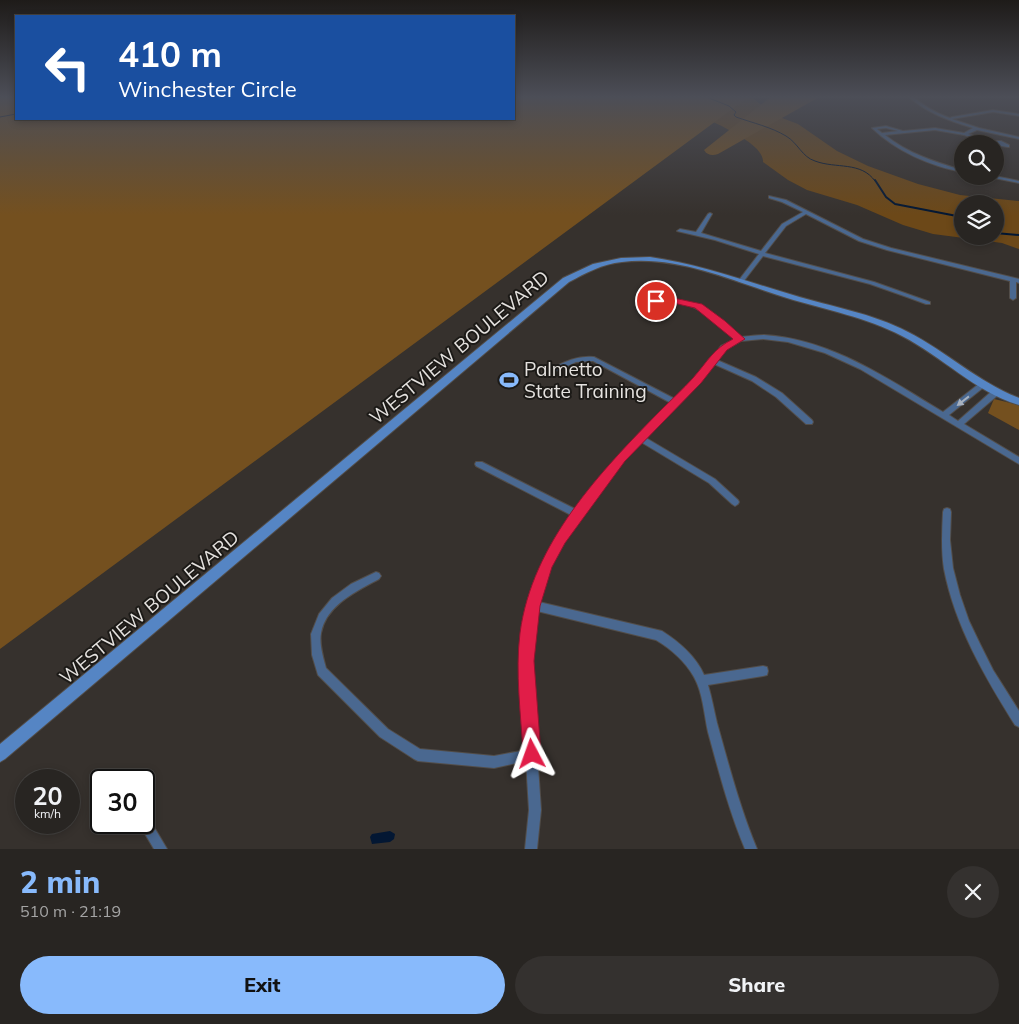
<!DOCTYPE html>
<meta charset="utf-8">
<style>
body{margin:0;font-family:Mulish,sans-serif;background:#34312f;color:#f1f3f6;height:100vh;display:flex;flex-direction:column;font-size:19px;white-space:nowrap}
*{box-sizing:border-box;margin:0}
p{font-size:16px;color:#a5a5a5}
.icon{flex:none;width:28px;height:28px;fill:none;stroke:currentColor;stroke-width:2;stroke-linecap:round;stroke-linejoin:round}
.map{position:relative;height:849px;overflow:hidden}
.side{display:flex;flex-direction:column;background:#282522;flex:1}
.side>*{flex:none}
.hud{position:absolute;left:15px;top:15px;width:500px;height:105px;border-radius:0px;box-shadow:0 2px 8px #0003,0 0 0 1px #444240;background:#1a4fa0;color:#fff;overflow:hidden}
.buttons{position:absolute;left:954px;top:135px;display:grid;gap:10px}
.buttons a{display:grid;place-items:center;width:50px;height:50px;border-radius:50%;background:#282522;box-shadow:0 2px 8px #0003,0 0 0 1px #444240;font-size:25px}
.speed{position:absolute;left:15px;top:769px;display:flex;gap:10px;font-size:25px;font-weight:700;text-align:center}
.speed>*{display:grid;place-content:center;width:65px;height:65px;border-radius:50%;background:#282522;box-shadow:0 2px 8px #0003,0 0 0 1px #444240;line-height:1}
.speed small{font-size:12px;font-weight:400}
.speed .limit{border:2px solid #111;border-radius:8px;background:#fff;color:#111}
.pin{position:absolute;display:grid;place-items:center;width:42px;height:42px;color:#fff;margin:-21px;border:2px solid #fff;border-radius:50%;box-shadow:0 1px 5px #0007}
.me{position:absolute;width:55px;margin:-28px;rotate:356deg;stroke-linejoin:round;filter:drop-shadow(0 0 4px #0008)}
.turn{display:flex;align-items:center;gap:18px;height:105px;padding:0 20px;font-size:22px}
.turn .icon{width:65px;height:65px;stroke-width:2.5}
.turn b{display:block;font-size:35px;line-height:42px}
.round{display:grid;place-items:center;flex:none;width:52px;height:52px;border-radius:26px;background:#34312f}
.head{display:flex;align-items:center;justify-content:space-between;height:85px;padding:0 20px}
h1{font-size:30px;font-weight:800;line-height:38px;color:#88bafc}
.action{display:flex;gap:10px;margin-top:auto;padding:10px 20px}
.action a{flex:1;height:58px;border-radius:30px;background:#88bafc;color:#111;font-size:20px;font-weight:800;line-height:58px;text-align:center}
.action a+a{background:#34312f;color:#f1f3f6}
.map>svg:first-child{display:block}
</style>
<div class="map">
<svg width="1019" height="849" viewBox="0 0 1019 849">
<rect width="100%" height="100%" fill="#36312d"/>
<path fill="#6c4818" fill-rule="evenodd" d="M 657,96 L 750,96 L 774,115 L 798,124 L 837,151 L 868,166 L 918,184 L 960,195 L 1019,201 L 1019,249 L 1002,243 L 933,234 L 903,225 L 857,205 L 807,190 L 788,180 L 763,162 C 766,138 677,108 657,96 ZM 962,204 L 995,204 L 995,236 L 962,236 Z"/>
<g fill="#74501f">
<polygon points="0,96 16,96 16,119 514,119 514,96 750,96 0,649"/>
<path d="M 772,96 L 821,96 L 718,154 C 712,156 707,155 704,150 Z"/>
<polygon points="994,399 1019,405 1019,430 988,413"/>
</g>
<polygon fill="#031733" points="390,831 395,834 394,839 390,842 372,844 370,837 372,834"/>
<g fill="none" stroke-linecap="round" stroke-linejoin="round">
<g stroke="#031733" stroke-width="1">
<path d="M 704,96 L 729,106 L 736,112 L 734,115 L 736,117 C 753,123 771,127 786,136 C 798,143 802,157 815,161 C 836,169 861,161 875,181"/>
<polyline points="0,117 16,114"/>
</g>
<g stroke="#031733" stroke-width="2">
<polyline points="875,180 886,197 895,204 962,217"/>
<polyline points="995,233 1019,235"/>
</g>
<g stroke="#524d49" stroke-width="2">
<g id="street">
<polygon points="868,96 874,96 869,98"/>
<path d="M 908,96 L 912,96 C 924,106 936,113 950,118 L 952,117 L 993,110 L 1019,114 L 1019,116 L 993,112 L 952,119 L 979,128 L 1019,137 L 1019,139 L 977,130 L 968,134 L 991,141 L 1001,141 L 1009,145 L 1009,147 L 1008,147 L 995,145 L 995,144 L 991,144 L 964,135 L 935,130 L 885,135 C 907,153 935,162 962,170 L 962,172 C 930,166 896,151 872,128 L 886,126 L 903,131 L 935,128 L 964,133 L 973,128 C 950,121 926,113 908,96 ZM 886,128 L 898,131 L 882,133 L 877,129 Z"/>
<polygon points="984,176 995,176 1019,181 1019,183"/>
<polygon points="769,196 786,200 863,239 891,248 1019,279 1019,283 1016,282 1016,298 1013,300 1010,298 1010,281 887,250 859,241 806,214 786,226 765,253 874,282 930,302 930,304 926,304 907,297 870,284 763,256 743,282 739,282 739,280 759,254 715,240 677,231 680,229 696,232 708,214 710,213 712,214 701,233 761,251 782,224 803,212 782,202 769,198"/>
<path d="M 672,299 C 702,303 720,317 741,337 C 749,336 757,335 764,335 C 831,339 888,379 943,412 L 980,383 L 984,383 L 986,385 L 984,387 L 949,415 L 958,421 L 992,391 L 998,391 L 999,393 L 998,395 L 964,424 L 1019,457 L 1019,464 L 860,369 L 825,353 L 788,342 L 763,339 L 741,341 L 725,350 L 717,360 L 756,377 L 782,393 L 812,420 L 813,422 L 812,424 L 806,424 L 776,397 L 752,381 L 714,364 L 699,383 L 646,438 L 715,479 L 738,500 L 739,502 L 738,504 L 735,506 L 732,504 L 709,483 L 641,442 L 624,460 L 564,542 L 550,567 L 539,602 L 662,631 C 679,642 696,656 704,675 L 763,666 L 767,667 L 768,671 L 767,675 L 763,676 L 708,685 C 712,698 714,711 717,723 C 729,766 740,808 757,849 L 745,849 C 729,811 719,772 708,732 C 704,714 703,693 694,677 C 685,661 671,649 656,640 L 537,611 L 531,661 L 541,810 L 537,849 L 525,849 L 529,810 L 526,761 L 494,768 L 418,761 L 414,759 L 380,737 L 318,675 L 312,655 L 311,634 L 319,614 L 332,598 L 351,584 L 376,572 L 379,573 L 381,576 L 379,579 C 357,591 326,605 321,633 C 319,644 323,657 326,668 L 388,729 L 420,749 L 494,756 L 526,750 L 521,661 L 528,605 L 543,563 L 558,536 L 573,516 L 476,466 L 475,464 L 476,462 L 482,462 L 577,510 L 618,456 L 671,403 L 593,361 L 576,362 L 544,377 L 541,375 L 542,373 C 559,365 574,355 594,357 L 675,399 L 695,379 L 721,346 L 736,339 C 715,319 690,297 659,303 C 654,304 649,306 644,308 L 641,306 L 658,300 Z"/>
<path d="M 947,508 L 950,509 L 951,512 L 950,540 L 953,568 L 960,595 L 969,621 L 980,644 L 993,670 L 1019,711 L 1019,727 L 1015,725 C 985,677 955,626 944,569 C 941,550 942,531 943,512 L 944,509 Z"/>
<polygon points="144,815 148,817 167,849 154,849 138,822 144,822"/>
</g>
</g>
<g stroke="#524d49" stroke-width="2">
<path id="secondary" d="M 650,257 C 699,264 745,281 793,295 C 832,307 872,313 908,332 C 947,352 978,382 1019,398 L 1019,405 C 975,392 943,357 902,336 C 866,317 826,310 787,298 C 734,282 679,255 622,262 C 602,264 586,273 569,282 L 5,759 L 0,762 L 0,744 L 563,278 L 593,264 L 621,258 Z"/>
</g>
<use href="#street" fill="#4a6890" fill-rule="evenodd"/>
<use href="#secondary" fill="#5585c4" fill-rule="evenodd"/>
</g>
<defs><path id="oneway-solid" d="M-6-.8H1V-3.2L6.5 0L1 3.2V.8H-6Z" transform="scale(1.25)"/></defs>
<use fill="#a7b1bf" href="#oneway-solid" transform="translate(963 401) rotate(142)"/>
<linearGradient id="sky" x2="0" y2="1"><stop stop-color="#1e1b19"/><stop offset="0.45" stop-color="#4c4e57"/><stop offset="1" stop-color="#4c4e57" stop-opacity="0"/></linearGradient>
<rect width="1019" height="215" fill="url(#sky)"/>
<path fill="#e11d48" stroke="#92132f" d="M 669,297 L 702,304 L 725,321 L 745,339 L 727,350 L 701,383 L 625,461 L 565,543 L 552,567 L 540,606 L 534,661 L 541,754 L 538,760 L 532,763 L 526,760 L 523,754 C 521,714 515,673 520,633 C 532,543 600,472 661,410 C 672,399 683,389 693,378 C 708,361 713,349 733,339 L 695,308 L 669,302 L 656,303 L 651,301 L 656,298 Z"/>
<defs>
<g id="stadium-bare" transform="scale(1.5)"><path d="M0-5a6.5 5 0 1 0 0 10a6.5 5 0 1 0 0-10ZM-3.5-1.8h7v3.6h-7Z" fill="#88bafc" stroke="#1c1a17" stroke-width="2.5" paint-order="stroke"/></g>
</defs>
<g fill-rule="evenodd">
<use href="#stadium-bare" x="509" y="380"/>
</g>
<g text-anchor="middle" stroke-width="4" stroke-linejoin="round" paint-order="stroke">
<g font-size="19" fill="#e5e2df" stroke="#1c1a17">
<text transform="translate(459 347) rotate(-40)" y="7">WESTVIEW BOULEVARD</text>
<text transform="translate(149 607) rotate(-40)" y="7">WESTVIEW BOULEVARD</text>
</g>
<g font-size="19" fill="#e5e2df" stroke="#1c1a17" text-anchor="start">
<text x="524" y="376">Palmetto<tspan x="524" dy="22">State Training</tspan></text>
</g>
</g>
</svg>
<div class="buttons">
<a><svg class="icon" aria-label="search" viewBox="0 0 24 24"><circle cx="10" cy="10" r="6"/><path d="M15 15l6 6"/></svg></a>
<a><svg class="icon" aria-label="layers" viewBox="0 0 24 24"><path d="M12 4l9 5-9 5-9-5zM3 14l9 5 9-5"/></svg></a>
</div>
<div class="speed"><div>20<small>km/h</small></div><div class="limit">30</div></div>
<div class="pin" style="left:656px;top:301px;background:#d93025"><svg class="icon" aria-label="arrive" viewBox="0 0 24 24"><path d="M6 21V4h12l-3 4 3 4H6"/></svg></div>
<svg class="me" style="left:532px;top:754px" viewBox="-20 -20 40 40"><path d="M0-17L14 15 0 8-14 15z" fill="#e11d48" stroke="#fff" stroke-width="4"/></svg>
<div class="hud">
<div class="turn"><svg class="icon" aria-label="left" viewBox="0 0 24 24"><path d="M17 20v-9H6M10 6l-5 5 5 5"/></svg><div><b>410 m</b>Winchester Circle</div></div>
</div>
</div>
<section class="side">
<div class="head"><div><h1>2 min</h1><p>510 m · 21:19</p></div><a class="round"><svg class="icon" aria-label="close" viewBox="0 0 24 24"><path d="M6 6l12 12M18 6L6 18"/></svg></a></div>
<div class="action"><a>Exit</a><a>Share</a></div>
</section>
